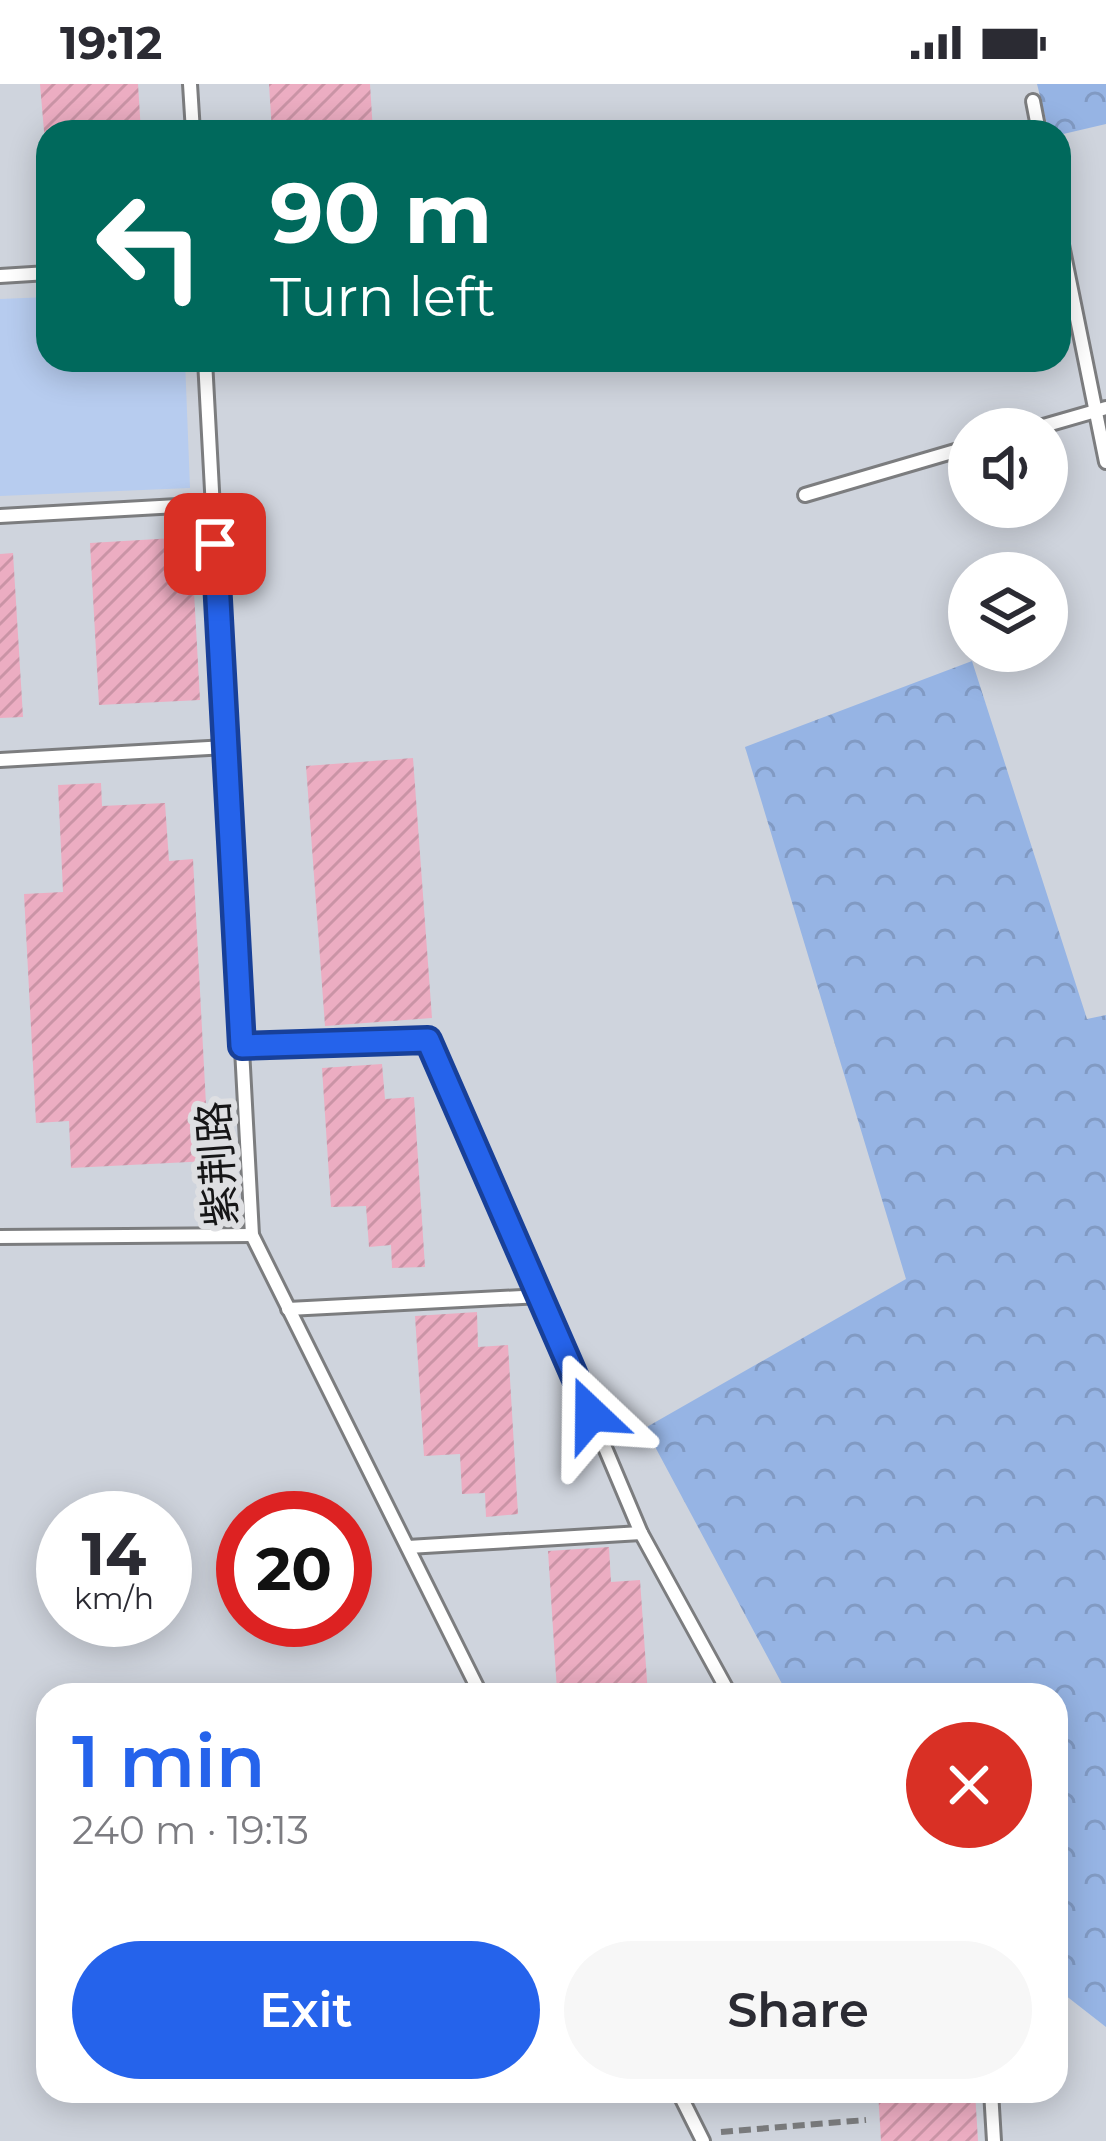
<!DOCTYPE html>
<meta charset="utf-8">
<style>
body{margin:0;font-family:Montserrat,"Noto Sans SC",sans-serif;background:#f7f7f7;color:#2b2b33;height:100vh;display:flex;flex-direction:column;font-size:45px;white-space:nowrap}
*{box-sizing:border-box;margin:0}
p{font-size:39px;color:#7c7c81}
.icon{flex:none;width:66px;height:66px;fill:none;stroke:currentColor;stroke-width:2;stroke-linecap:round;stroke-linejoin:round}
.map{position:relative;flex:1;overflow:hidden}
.details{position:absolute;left:36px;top:1599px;width:1032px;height:420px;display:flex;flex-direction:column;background:#fff;border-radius:36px;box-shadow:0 6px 30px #0003}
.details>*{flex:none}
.top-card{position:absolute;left:36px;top:36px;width:1035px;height:252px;border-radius:36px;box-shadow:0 6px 30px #0003;background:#00695c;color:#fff;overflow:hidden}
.fabs{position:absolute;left:948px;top:324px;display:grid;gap:24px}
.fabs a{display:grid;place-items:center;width:120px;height:120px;border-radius:50%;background:#fff;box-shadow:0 6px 30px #0003;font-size:60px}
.speed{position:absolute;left:36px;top:1407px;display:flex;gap:24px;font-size:60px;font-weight:700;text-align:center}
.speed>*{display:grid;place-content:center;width:156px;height:156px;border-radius:50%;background:#fff;box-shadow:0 6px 30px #0003;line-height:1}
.speed small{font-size:30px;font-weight:400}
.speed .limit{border:18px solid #d22;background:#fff;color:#111}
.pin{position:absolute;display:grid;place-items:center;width:102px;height:102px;color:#fff;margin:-51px;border-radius:24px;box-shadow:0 6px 18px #0006}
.me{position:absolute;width:132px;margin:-66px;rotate:337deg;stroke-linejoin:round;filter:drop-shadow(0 0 9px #0008)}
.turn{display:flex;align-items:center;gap:42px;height:252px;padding:0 36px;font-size:54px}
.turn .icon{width:156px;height:156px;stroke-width:2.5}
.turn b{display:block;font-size:84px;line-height:102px}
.round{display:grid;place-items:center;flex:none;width:126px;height:126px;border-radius:63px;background:#f7f7f7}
.head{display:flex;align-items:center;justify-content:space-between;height:204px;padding:0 36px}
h1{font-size:72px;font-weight:600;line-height:90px;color:#2563eb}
.cta{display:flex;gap:24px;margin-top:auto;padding:24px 36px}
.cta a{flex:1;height:138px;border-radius:72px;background:#2563eb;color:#fff;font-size:48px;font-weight:600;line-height:138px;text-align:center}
.cta a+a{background:#f7f7f7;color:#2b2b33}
.status{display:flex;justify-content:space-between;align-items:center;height:84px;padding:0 60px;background:#fff;direction:ltr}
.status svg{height:33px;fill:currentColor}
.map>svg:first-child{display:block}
</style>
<div class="status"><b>19:12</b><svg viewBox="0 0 49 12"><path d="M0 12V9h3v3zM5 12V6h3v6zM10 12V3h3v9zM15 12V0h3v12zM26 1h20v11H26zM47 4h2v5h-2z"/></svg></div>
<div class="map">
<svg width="1106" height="2057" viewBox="0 0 1106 2057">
<defs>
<pattern id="forest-crowns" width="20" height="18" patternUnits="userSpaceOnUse" patternTransform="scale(3)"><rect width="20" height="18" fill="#96b4e4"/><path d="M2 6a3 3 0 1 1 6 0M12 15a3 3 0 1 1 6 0" fill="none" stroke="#819ac3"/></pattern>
<pattern id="building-hatch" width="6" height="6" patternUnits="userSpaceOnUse" patternTransform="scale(3)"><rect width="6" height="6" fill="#ecadc2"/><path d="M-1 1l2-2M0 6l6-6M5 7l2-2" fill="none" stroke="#ca94a6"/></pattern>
</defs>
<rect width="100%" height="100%" fill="#dedfe2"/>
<path fill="#cfd4dd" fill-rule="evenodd" d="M 0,0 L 1106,0 L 1106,2057 L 0,2057 ZM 48,48 L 1059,48 L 1059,276 L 48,276 ZM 969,345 L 1047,345 L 1047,423 L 969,423 ZM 969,489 L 1047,489 L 1047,567 L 969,567 ZM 63,1434 L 165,1434 L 165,1536 L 63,1536 ZM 243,1434 L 345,1434 L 345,1536 L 243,1536 ZM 48,1611 L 1056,1611 L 1056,2007 L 48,2007 Z"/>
<g fill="url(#forest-crowns)">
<polygon points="1037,0 1106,0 1106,40 1059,51 1059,48 1049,48"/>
<polygon points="972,577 1087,935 1106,931 1106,1943 1056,1904 1056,1611 788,1611 645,1344 906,1195 745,663"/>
</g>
<polygon fill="#b7ccef" points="48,213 48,276 185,276 190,404 0,412 0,215"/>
<g fill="url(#building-hatch)">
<polygon points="40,0 138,0 141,48 48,48 48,59 45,59"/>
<polygon points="269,0 370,0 373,48 272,48"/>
<polygon points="191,453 200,616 99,621 90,459"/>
<polygon points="13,469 23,633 0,634 0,470"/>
<polygon points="413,674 432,934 325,942 306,682"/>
<polygon points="101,699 102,722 165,719 169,777 193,775 209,1077 71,1084 69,1037 36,1039 24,810 63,808 58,701"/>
<polygon points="382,980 385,1015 414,1013 425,1183 392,1184 391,1161 369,1163 366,1122 331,1123 322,984"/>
<polygon points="477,1228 478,1263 508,1261 518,1430 486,1433 485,1409 462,1410 460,1370 424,1372 415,1232"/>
<polygon points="609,1463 611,1498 640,1496 648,1611 593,1611 593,1604 557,1607 548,1467"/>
<polygon points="878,2007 975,2007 978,2057 881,2057"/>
</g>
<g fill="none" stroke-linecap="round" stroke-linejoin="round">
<g stroke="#7c7d7f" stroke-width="18">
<g id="lane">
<polyline points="190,0 193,48"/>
<polyline points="1033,17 1039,48"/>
<polyline points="1059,146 1106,378"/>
<polyline points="0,192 48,189"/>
<polyline points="205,276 252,1151 481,1611"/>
<polyline points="1033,345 1106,324"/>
<polyline points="805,411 969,363"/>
<polyline points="0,432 213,420"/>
<polyline points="0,676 226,663"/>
<polyline points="242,962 427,956 541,1212 641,1449 730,1611"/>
<polyline points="0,1153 252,1151"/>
<polyline points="288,1225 541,1212"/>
<polyline points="408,1463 641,1449"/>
<polyline points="678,2007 703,2057"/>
<polyline points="991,2007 994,2057"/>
</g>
</g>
<polyline stroke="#7b7c7e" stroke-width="6" stroke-dasharray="12 6" stroke-linecap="butt" points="721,2048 866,2036"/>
<use href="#lane" stroke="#fff" stroke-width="12"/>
</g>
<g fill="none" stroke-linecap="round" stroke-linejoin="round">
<g stroke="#184099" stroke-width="30">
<polyline id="route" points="215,460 242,962 428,956 591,1330"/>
</g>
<use href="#route" stroke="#2563eb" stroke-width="21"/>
</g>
<g text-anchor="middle" stroke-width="12" stroke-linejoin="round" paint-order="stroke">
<g font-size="42" fill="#161617" stroke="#dedfe2">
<text transform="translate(217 1080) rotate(-94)" y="15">紫荆路</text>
</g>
</g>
</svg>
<div class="fabs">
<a><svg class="icon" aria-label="sound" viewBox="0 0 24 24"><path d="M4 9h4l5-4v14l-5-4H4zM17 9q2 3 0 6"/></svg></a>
<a><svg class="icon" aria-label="layers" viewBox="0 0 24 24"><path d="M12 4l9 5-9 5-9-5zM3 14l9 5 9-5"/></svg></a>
</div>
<div class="speed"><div>14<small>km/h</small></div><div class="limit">20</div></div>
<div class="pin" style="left:215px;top:460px;background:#d93025"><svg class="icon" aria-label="arrive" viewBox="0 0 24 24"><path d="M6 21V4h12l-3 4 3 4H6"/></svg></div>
<svg class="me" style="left:591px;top:1330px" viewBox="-20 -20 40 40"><path d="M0-17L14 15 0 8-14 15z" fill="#2563eb" stroke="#fff" stroke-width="4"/></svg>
<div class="top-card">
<div class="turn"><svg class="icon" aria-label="left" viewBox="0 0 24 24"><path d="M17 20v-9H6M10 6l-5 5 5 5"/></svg><div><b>90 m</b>Turn left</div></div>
</div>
<section class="details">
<div class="head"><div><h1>1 min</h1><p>240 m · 19:13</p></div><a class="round" style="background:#d93025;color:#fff"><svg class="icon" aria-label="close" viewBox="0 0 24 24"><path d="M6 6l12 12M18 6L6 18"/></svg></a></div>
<div class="cta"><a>Exit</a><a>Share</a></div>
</section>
</div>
